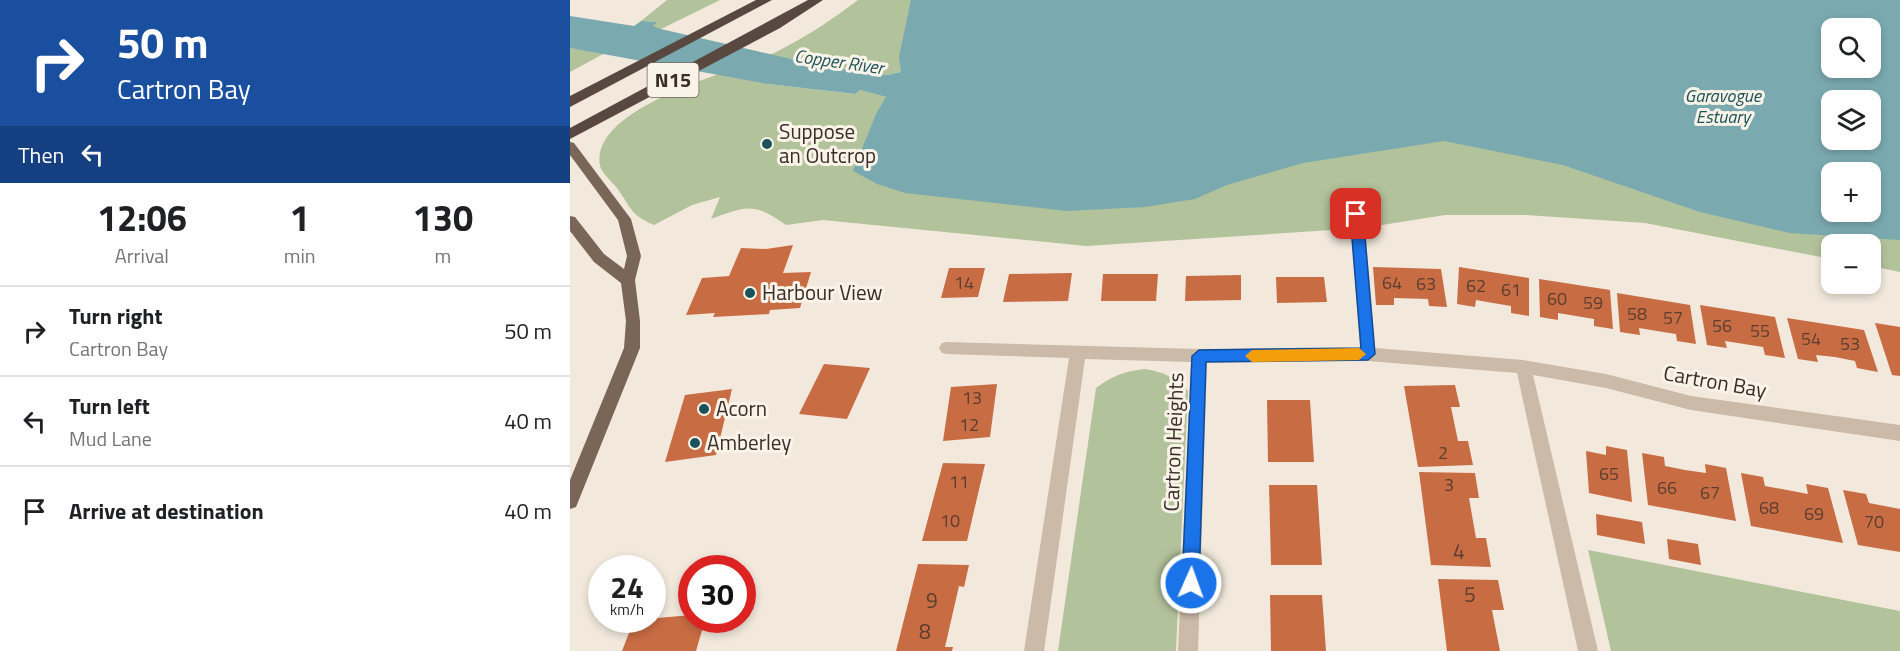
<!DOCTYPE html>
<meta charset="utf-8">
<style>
body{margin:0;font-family:"Titillium Web",sans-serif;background:#f2f2f2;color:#202124;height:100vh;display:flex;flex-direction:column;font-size:22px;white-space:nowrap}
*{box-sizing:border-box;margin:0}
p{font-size:20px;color:#757577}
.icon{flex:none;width:33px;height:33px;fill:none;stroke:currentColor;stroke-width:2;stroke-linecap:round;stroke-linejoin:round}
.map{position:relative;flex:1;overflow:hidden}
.details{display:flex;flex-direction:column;background:#fff;width:570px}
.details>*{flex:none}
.hud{background:#1a4fa0;color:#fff;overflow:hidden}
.controls{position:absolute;left:1251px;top:18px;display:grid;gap:12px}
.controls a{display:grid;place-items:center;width:60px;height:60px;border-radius:12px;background:#fff;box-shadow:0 3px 9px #0003;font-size:30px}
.speed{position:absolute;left:18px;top:555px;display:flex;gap:12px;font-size:30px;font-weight:700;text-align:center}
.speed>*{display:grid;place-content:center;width:78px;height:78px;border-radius:50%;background:#fff;box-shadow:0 3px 9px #0003;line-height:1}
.speed small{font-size:15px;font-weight:400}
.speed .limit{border:9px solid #d22;background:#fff;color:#111}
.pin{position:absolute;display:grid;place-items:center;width:51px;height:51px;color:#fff;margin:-26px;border-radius:12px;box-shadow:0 3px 9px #0006}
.me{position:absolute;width:66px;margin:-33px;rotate:2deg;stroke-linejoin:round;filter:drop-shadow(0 0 4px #0008)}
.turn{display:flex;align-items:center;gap:21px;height:126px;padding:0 18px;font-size:27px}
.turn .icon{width:78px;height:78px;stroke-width:2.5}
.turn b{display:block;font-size:42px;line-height:51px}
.then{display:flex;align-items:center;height:57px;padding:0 18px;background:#0003;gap:12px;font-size:22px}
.eta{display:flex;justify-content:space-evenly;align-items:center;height:102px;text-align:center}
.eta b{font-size:36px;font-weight:700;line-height:42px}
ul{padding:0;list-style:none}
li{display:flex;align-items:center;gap:18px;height:90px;padding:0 18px;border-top:2px solid #e0e0e0}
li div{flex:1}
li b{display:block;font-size:22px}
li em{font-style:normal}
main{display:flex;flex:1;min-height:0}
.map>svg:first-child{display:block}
</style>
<main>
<section class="details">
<div class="hud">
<div class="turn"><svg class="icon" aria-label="right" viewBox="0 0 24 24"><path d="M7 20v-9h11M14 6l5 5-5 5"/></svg><div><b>50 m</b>Cartron Bay</div></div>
<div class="then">Then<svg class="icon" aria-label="left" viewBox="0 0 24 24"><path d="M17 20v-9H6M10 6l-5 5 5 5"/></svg></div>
</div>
<div class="eta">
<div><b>12:06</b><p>Arrival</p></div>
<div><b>1</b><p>min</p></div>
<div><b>130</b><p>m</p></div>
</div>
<ul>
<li><svg class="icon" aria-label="right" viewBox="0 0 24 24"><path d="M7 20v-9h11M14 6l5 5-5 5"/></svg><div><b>Turn right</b><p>Cartron Bay</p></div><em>50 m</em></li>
<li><svg class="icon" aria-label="left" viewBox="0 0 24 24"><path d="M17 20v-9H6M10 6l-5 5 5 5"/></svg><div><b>Turn left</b><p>Mud Lane</p></div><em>40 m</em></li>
<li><svg class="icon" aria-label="arrive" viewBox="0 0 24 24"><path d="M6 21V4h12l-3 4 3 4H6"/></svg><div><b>Arrive at destination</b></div><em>40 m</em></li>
</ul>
</section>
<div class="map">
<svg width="1330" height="651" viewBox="0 0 1330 651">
<rect width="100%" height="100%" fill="#f2e9dc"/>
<g fill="#b2c29b" fill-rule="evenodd">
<polygon points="97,0 150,0 91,29 82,26 86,22 71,21"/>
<path d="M 288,0 L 1330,0 L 1330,272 L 1301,266 L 1300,244 L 1262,244 L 1261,259 L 1075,223 L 956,215 L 875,215 L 793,228 L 516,246 L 253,220 L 216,225 C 184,202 176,206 141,219 L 150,197 L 122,205 L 84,225 C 60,215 61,207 47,188 C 42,182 32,173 30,166 C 19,105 169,71 208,51 C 236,37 263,19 288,0 ZM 1262,28 L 1300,28 L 1300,68 L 1262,68 ZM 220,59 L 317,75 L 331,72 L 316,97 L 290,90 L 284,94 L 198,84 ZM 1262,100 L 1300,100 L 1300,140 L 1262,140 ZM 1262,172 L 1300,172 L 1300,212 L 1262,212 Z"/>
<polygon points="0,48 35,53 0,72"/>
<path d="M 575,369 C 593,372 605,377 618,391 L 606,651 L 488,651 L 526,388 C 542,376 555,371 575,369 Z"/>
<polygon points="1018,550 1330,611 1330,651 1041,651"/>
</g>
<path fill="#7aaab0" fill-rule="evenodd" d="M 341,0 L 1330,0 L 1330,240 L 1220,233 L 1130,212 L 993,165 L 874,141 L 733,163 L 657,185 L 625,199 L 575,207 L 497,211 L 335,193 L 307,184 L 283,171 L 306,114 L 316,97 L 290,90 L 285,94 L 198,84 L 0,48 L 0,16 L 64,26 L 71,21 L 87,22 L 83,26 L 91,29 L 238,63 L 317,75 L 331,72 L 329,57 ZM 1262,28 L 1300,28 L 1300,68 L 1262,68 ZM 1262,100 L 1300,100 L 1300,140 L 1262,140 ZM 1262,172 L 1300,172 L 1300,212 L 1262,212 Z"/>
<g fill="#c86c44">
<polygon points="223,245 213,273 241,272 230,308 200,310 199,314 143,317 145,313 116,315 132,278 159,276 171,248 196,249"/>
<polygon points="803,267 871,269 877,307 859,306 858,299 824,298 824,305 806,305"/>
<polygon points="889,267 959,278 959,316 941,313 941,306 923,303 906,300 905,307 887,304"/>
<polygon points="379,268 415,268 408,297 371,298"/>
<polygon points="502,273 498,301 433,302 439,274"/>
<polygon points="533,274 588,274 586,301 531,301"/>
<polygon points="671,275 671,300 615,301 616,276"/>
<polygon points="706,277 754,277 757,302 707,303"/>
<polygon points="969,279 1040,290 1043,329 1024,326 1024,319 988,313 988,320 970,317"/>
<polygon points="1047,293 1120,305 1126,344 1107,341 1106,334 1087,331 1069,328 1070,335 1050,332"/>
<polygon points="1130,305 1205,317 1215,358 1195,355 1193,347 1155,341 1157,348 1137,345"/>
<polygon points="1217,318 1294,330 1308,372 1287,368 1285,361 1265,357 1246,355 1248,362 1228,359"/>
<polygon points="1305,323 1330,327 1330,376 1322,375"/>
<polygon points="254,364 300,368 277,419 229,414"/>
<polygon points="427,384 420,437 373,441 381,387"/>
<polygon points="885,385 890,407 881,407 888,441 898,441 903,465 848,467 834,386"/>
<polygon points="162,389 146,455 95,462 115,395"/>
<polygon points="697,400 740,400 744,462 698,462"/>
<polygon points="1036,446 1057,450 1062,502 1019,493 1016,451 1036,455"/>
<polygon points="1072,453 1094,457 1095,466 1115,470 1136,473 1135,464 1156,468 1166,521 1078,505"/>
<polygon points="373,463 415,464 397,541 352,541"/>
<polygon points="849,472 905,473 909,498 899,498 906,538 916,538 921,567 861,565"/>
<polygon points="1171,473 1193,477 1195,486 1217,490 1238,494 1236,484 1258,488 1273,543 1181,526"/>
<polygon points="699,485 747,485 752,565 701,565"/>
<polygon points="1273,490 1296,494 1299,503 1330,509 1330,552 1288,545"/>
<polygon points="1026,514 1072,522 1075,544 1027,535"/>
<polygon points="1097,539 1128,544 1131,565 1099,559"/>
<polygon points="348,564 399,565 394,587 389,586 375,647 383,647 382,651 326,651"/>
<polygon points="868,579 928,580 934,610 922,610 930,651 877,651"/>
<polygon points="700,595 752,595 756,651 701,651"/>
<polygon points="122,615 122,620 135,620 126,651 52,651 64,620"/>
</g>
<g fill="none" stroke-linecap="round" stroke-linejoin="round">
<polygon fill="#cbbaa7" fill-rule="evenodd" points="787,209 794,214 805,348 953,360 1036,374 1121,396 1330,425 1330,441 1121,410 1036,388 963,375 1028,651 1008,651 947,373 798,361 637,362 628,651 608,651 621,362 515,359 474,651 454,651 499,358 377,354 372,353 369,348 372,343 377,342 629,349 790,348 780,214"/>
<polygon fill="#796659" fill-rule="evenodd" points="0,142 4,143 61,219 71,256 65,280 70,321 70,348 6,507 0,509 0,480 54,348 56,321 51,283 24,262 0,231 0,216 5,217 34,254 54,269 57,256 48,220 0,155"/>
<g fill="#58483f" fill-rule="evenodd">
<polygon points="186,0 202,0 0,107 0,96"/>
<polygon points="238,0 253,0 210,28 0,139 0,128"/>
</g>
</g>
<polygon fill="#1a73e8" stroke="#114b97" stroke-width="1.5" points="786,210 793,214 805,354 798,360 636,362 629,583 627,589 621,591 615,589 612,583 622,356 629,350 791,348 780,214"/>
<polygon fill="#f59e0b" points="789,348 796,354 789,360 682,362 675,356 682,350"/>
<g fill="#1c525a" stroke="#faf3e8" stroke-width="2">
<circle cx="197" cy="144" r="6"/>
<circle cx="180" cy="293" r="6"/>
<circle cx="134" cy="409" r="6"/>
<circle cx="125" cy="443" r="6"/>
</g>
<g text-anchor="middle" stroke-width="6" stroke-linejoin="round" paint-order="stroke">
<g font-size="18" font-style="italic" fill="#1c525a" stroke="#faf3e8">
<text transform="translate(269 62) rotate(8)" y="6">Copper River</text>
<text x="1153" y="102">Garavogue<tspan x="1153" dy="21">Estuary</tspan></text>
</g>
<g font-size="18" fill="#5b3e2f">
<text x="394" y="289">14</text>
<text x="822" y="289">64</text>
<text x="856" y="290">63</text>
<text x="906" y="292">62</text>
<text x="941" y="296">61</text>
<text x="987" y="305">60</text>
<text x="1023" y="309">59</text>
<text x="1067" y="320">58</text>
<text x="1103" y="324">57</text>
<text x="1152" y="332">56</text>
<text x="1190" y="337">55</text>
<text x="1241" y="345">54</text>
<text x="1280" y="350">53</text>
<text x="402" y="404">13</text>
<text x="399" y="431">12</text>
<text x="873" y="459">2</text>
<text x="1039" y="480">65</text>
<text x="389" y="488">11</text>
<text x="879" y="491">3</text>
<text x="1097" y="494">66</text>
<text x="1140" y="499">67</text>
<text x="1199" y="514">68</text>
<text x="1244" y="520">69</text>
<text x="380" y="527">10</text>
<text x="1304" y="528">70</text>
</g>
<rect fill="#faf3e8" stroke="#726962" stroke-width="1.5" x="77.5" y="63" width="51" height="34" rx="4.5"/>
<g font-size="20" font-weight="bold" fill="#372e28">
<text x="103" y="87">N15</text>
</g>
<g font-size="21" fill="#372e28" stroke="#faf3e8" text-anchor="start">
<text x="209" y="139">Suppose<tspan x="209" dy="24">an Outcrop</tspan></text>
<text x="192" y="300">Harbour View</text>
<text x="146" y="416">Acorn</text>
<text x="137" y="450">Amberley</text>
</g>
<g font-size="21" fill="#372e28" stroke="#faf3e8">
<text transform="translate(1145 382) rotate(10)" y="7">Cartron Bay</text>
<text transform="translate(604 442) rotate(-88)" y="7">Cartron Heights</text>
</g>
<g font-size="21" fill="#5b3e2f">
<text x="889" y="559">4</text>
<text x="900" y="602">5</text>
<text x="362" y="608">9</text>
<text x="355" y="639">8</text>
</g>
</g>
</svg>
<div class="controls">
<a><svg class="icon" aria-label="search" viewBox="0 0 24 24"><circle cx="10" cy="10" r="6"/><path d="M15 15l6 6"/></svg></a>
<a><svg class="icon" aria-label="layers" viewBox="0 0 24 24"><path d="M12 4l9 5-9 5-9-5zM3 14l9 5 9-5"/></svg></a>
<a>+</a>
<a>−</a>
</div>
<div class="speed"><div>24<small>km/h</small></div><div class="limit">30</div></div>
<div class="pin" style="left:786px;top:214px;background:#d93025"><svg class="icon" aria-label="arrive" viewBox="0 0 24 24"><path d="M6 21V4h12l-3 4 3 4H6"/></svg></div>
<svg class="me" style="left:621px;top:583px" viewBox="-20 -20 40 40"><circle r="17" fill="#1a73e8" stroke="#fff" stroke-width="3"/><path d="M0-11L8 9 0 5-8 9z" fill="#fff"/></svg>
</div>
</main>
